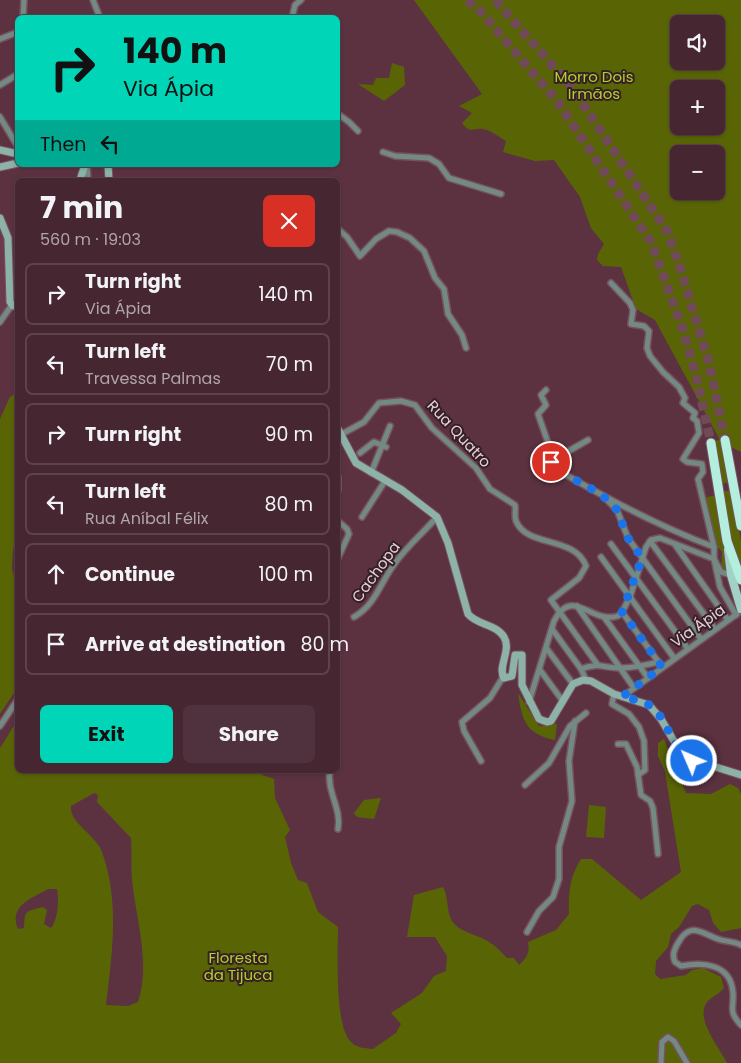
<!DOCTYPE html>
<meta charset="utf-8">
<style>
body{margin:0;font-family:Poppins,sans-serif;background:#4f323d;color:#f1f3f6;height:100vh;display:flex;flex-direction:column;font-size:19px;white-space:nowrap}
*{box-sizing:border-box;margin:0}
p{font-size:16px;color:#b0a5ab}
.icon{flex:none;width:28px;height:28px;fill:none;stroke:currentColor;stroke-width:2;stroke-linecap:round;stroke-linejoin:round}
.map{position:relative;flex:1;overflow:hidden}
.drawer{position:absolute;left:15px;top:178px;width:325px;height:595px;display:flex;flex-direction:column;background:#452631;border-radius:8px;box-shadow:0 1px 4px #0004,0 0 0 1px #5d434d}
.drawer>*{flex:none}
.top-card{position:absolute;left:15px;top:15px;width:325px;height:152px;border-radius:8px;box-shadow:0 1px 4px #0004,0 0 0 1px #5d434d;background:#00d5b7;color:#111;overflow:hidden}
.fabs{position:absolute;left:670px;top:15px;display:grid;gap:10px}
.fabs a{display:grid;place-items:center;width:55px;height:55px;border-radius:8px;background:#452631;box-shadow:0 1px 4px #0004,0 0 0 1px #5d434d;font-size:25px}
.pin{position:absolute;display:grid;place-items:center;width:42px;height:42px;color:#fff;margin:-21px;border:2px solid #fff;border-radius:50%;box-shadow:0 1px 5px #0007}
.me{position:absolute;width:55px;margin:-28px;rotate:315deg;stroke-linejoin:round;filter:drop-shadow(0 0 4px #0008)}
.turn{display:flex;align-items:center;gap:18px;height:105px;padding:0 25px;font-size:22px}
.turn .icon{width:65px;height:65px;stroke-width:2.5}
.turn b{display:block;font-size:35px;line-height:42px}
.then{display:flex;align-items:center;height:48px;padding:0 25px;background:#0003;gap:10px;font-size:19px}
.round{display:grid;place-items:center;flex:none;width:52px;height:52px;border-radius:8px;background:#4f323d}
.headline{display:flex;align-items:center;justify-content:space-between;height:85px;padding:0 25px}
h1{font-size:30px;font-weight:700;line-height:38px}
.button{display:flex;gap:10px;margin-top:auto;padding:10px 25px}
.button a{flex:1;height:58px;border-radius:8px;background:#00d5b7;color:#111;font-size:20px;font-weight:700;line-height:58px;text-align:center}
.button a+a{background:#4f323d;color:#f1f3f6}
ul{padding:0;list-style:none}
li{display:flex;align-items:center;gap:15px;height:62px;margin:0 10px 8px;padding:0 15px;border:2px solid #5d434d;border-radius:8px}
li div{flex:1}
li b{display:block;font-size:19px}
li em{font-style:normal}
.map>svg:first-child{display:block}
</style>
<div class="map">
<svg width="741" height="1063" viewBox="0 0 741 1063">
<rect width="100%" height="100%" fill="#5c3241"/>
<polygon fill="#6b3a4c" points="0,228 3,232 6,246 7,286 7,304 0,316"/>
<g fill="#596505" fill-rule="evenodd">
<path d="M 414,0 L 741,0 L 741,452 L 723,443 L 730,482 L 721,484 L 714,441 L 720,440 L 655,320 L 636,309 L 621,267 L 603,266 L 597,260 L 598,254 L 604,244 L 591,228 L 580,197 L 554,160 L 535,161 L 503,152 L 506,141 C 499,137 491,130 483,129 C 472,127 471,135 462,123 L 472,113 L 459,106 L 482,94 ZM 679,24 L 716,24 L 716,61 L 679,61 ZM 679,89 L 716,89 L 716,126 L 679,126 ZM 679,154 L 716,154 L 716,191 L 679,191 Z"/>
<polygon points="392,63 404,67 405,85 384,101 358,84 373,85 376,78 389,78"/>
<polygon points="17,393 18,525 13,550 12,569 17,587 18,666 14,693 0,714 0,419 10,397"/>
<polygon points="732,490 741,542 741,572 733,551 722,492"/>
<polygon points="716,495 728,570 725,572 721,571 722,552 714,543 704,498"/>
<path d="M 518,693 L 539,726 L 557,724 L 555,740 C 526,734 522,721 518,693 Z"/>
<path d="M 17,721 L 18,770 L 261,770 L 262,775 L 274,779 L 275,798 L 290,830 L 285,837 L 291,863 L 298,880 L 307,883 L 318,912 L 338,927 C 338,951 334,1026 351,1042 C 356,1048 365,1048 373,1049 L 396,1033 L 401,1024 L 391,1013 L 422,993 L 434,976 L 446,971 L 447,956 L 435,937 L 407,937 L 414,895 L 443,887 C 449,897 446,911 452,921 C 460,933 477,934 489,942 C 496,946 501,952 507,958 L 514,958 L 519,965 C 527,958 530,952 528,942 L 556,930 L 569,914 C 568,893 570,876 581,859 L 592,859 L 641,900 L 681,872 L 665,772 L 658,756 L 658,743 L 664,739 L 686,793 L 711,794 L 730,784 L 738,788 L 741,794 L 741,928 L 721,932 L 713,923 L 709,910 L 698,904 L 692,906 L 679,927 L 671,934 L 668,947 L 656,961 L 655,974 L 660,979 L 686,975 L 692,970 L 703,968 L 721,977 L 724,988 C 719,994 713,996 708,1001 C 693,1017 720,1048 727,1063 L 0,1063 L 0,748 ZM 94,793 L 98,795 L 97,802 L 131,838 C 132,852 131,867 132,880 C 136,919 151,963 138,1002 L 128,1006 L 106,1005 C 112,953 120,902 102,852 C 96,835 69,823 71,806 ZM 48,889 L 57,889 C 59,900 58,919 51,928 L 44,924 L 47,910 L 43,907 C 25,912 25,909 24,928 L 18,929 C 8,906 32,898 48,889 Z"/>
<polygon points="381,798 374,819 357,817 354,813 364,800"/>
<polygon points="589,805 606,807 604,838 586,837"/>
</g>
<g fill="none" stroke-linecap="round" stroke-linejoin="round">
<g stroke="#714a58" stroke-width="9" stroke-dasharray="9 4.5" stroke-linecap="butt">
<polyline points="467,0 480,11 557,101 651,242 683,330 697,380 711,443"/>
<polyline points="495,0 573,89 667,231 678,261 709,363 725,440"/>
</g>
<g stroke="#78515f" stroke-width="8">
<g id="street">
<polyline points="93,0 100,18"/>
<polyline points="23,18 24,0"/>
<polyline points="292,18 295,5 301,0"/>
<polyline points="0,39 18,32"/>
<polyline points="0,85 18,74"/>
<polyline points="338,114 349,122 358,131"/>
<polyline points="0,117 18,147"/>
<polyline points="383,152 395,156 429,158 439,164 449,178 501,194"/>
<polyline points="87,165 88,180"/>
<polyline points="338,229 347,237 360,256 376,239 389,231 397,232 410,238 424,251 435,278 444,289 448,314 462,335 466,348"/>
<polyline points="611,283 630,303 633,310 631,324 644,326 649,331 647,348 650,356 663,372 679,387 685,398 683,403 695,413 693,418 697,421 699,433 683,459 687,462 702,464 703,472 698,479 714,547 714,559 720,587 736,615"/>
<polyline points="0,322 11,306"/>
<polyline points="546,390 541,395 546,405 538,414 554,460"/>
<path d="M 340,435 L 364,422 L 379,403 L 401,401 L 415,405 L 432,428 L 476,468 L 490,489 L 515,505 C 516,511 514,516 516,521 C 527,548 574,535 586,566 L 579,578 L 551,600 L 597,664"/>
<polyline points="360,453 374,442 386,447"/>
<path d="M 541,454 C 551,459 557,470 568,476 C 615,503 663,528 714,547"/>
<polyline points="553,460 588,440"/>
<polyline points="371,473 390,426"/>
<polyline points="338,477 338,490"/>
<polyline points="605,498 617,510 628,538 701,639"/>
<polyline points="362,517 385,481"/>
<polyline points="338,521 347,529 349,534 338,558"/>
<polyline points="650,541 715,629"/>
<polyline points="611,544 688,649"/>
<polyline points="676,546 728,620"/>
<polyline points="601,557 674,658"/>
<polyline points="577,606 634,688"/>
<polyline points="622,612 660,664"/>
<path d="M 354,617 C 375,605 380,584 393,566 C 405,548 423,533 437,517"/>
<polyline points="604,617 648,678"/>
<polyline points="552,629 581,669 586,680"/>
<polyline points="547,649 573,684"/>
<path d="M 581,669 C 598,662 604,668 620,668 C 634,668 645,665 659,662"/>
<polyline points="540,670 562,700"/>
<polyline points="614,694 612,704 629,714 639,727 644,741 645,770 638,775"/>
<polyline points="622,697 737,614"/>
<path d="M 529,702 L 554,621 C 573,585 591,625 618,616 L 622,612 L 630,597 L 646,547 L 651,540 L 660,538 L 714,559 L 721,572 L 731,575"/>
<polyline points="0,726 18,699"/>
<polyline points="618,744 626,744 637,767 641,795 650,801 653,808 658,854"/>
<polyline points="481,761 464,731 462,722 490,698 503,677"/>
<path d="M 330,770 C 326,791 342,809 338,829"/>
<polyline points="525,785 549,763 570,726 586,713"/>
<polyline points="527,932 539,911 553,897 559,879 559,847 572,801 569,761 575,721"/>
<path d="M 741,945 C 734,941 726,942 718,939 C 701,933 690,921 678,943 C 674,950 672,955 675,962 L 681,966 C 702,962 731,963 733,993 C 734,1009 728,1011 741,1025"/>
<polyline points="661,1063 662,1042 668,1037 674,1041 687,1063"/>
</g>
</g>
<g stroke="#78515f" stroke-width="9">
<g id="secondary">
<polyline points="0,150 18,154"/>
<polyline points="108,165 109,180"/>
<polyline points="0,167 18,163"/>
<polyline points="80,180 85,165"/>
<polyline points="0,218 8,238 10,302 13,306 18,304"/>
<path d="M 338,429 L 356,463 L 402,490 L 437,517 L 448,543 L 468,614 C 477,625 496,624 504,637 C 512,650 497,667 504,678 L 512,676 L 515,655 L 522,655 L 522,685 L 539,719 L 547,722 L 551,721 L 573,684 L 583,680 L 591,681 L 614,694 L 649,705 L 661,719 L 678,748 L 687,758 L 741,775"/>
</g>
</g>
<g stroke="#78515f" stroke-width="10">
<polyline id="primary" points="728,550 731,575 741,609"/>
</g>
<g stroke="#78515f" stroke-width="11">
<g id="highway">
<polyline points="725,440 741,526"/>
<polyline points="711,443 727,541 741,580"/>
</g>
</g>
<use href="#street" stroke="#738a84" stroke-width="5"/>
<use href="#secondary" stroke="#8db3a9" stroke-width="7"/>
<use href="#primary" stroke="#a1d2c5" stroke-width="8"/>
<use href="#highway" stroke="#b3eedf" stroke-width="9"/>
</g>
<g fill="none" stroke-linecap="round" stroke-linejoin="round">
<path stroke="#1a73e8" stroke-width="9" stroke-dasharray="0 16.2" d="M 551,462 L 568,476 L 601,494 L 617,510 L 628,538 L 642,558 L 622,612 L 662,667 L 622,697 C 631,699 641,700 649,705 C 669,718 670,749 692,761"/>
</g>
<g text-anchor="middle" stroke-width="4" stroke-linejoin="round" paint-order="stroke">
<g font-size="15" fill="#b7cd2a" stroke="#342128">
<text x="594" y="82">Morro Dois<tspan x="594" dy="17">Irmãos</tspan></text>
<text x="238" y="963">Floresta<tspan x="238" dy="17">da Tijuca</tspan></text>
</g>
<g font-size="15" fill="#eacfd7" stroke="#342128">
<text transform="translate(459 434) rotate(47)" y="5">Rua Quatro</text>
<text transform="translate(376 572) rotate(-54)" y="5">Cachopa</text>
<text transform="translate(698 626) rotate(-35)" y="5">Via Ápia</text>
</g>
</g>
</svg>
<div class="fabs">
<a><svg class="icon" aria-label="sound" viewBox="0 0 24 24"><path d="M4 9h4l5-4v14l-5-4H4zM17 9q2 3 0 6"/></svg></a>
<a>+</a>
<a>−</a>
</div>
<div class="pin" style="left:551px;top:462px;background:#d93025"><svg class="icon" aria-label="arrive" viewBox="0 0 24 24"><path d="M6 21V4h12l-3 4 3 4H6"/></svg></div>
<svg class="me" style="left:692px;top:761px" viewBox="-20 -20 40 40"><circle r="17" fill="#1a73e8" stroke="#fff" stroke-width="3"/><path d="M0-11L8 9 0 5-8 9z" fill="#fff"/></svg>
<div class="top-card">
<div class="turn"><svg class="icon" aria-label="right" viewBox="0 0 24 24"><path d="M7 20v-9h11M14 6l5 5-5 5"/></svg><div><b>140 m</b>Via Ápia</div></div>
<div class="then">Then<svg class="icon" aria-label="left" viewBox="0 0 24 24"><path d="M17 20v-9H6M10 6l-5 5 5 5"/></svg></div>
</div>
<section class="drawer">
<div class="headline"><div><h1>7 min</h1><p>560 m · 19:03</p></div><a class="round" style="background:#d93025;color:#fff"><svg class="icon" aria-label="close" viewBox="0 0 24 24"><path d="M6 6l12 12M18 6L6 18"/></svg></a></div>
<ul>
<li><svg class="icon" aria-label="right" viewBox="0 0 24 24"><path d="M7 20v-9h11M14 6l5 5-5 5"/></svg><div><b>Turn right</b><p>Via Ápia</p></div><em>140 m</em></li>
<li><svg class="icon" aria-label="left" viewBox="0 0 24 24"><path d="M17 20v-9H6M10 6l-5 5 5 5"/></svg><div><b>Turn left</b><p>Travessa Palmas</p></div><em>70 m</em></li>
<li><svg class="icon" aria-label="right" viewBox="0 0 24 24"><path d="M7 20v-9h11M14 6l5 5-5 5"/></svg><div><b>Turn right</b></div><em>90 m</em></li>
<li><svg class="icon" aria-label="left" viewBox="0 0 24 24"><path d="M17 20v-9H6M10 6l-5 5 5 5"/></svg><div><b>Turn left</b><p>Rua Aníbal Félix</p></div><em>80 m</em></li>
<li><svg class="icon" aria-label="ahead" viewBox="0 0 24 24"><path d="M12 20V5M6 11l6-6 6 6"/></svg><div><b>Continue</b></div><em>100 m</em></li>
<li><svg class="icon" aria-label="arrive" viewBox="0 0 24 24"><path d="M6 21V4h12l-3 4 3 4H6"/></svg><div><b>Arrive at destination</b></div><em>80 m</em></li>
</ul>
<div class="button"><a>Exit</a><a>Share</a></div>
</section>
</div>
